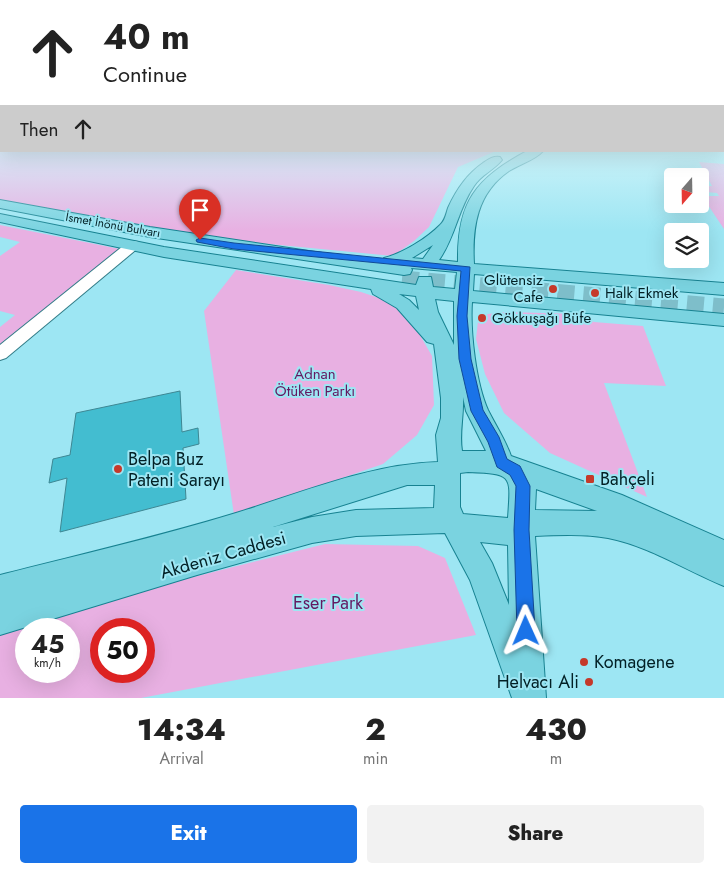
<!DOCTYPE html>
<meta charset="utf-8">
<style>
body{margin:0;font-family:Jost,sans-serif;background:#f2f2f2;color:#222;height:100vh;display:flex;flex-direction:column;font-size:19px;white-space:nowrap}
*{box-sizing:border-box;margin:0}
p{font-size:16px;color:#767676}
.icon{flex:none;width:28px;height:28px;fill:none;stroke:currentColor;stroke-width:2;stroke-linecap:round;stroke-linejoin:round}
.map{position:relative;height:698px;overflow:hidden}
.drawer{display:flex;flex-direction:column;background:#fff;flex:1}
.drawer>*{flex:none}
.top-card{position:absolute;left:0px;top:0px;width:725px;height:152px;box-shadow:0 5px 20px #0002;background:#fff;color:#222;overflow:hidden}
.needle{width:32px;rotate:200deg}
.buttons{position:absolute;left:664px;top:168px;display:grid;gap:10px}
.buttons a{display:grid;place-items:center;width:45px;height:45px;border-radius:5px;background:#fff;box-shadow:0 5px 20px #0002;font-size:25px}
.speed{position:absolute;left:15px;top:618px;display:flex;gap:10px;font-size:25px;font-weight:700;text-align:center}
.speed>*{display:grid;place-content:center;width:65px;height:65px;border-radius:50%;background:#fff;box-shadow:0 5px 20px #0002;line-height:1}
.speed small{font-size:12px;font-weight:400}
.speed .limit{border:8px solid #d22;background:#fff;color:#111}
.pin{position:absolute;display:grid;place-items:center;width:42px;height:42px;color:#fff;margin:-51px -21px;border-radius:50% 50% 50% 0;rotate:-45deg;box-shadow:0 0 5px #0007}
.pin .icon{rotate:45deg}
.me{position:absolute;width:55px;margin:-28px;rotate:359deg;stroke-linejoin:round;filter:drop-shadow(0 0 4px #0008)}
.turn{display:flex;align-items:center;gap:18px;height:105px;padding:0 20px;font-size:22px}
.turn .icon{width:65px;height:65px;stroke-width:2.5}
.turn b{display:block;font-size:35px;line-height:42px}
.then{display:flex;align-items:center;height:48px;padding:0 20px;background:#0003;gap:10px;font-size:19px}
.eta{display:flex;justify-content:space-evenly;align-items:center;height:85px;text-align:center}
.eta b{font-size:30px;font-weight:800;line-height:35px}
.cta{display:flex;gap:10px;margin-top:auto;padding:10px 20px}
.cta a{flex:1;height:58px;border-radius:5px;background:#1a73e8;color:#fff;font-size:20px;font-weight:800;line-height:58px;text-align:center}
.cta a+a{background:#f2f2f2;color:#222}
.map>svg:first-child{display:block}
</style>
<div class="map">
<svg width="724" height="698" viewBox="0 0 724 698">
<rect width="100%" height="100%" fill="#9de6f3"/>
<g fill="#e8b0e2" fill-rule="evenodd">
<polygon points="0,133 1,151 496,151 458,167 429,227 414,241 393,256 199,237 0,204"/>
<polygon points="699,162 724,164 724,229 702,196 719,196 717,193 706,192 701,186 712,186"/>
<polygon points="0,225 120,249 0,346 0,327 15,315 0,311 0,256 20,242 0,237"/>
<polygon points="236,270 329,285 361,292 394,303 413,323 432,356 434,405 417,435 383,464 234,515 204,311"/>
<polygon points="505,312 578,314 594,322 643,326 666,386 604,383 647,497 550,453 504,413 485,374 476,339 478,321 488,314"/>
<path d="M 325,544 L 418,546 L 445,558 L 476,635 L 141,698 L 0,698 L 0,634 L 118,596 ZM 26,629 L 69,629 L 69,671 L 26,671 ZM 101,629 L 144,629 L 144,671 L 101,671 Z"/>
</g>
<polygon fill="#43bdd0" stroke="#3e8793" points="180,391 182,432 198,428 199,444 183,448 186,499 60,532 67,478 49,483 53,459 70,455 76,413"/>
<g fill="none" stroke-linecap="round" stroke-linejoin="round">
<polyline stroke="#7ebeca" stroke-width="17" stroke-dasharray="17 9" stroke-linecap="butt" points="402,279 724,307"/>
<g stroke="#327c88" stroke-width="2">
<polygon id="minor" points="133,241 138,242 139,245 138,248 6,358 0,360 0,345 128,242"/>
</g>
<g stroke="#178291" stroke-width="2">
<path id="major" d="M 527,151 L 543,151 C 535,160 520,164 509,171 C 477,193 472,227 474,264 L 724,283 L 724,295 L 474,274 L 473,291 L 724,314 L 724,326 L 472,302 C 470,332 476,383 488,410 C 496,426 505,439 511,456 L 622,495 L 724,540 L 724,586 C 685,570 649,546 608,538 C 583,534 559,535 535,536 L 546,698 L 512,698 L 470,580 L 445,533 L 356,536 L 312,543 L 197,575 L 0,635 L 0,575 C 78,555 158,537 236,513 C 301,493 369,464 438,462 L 436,435 L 441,418 L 441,398 L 434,344 L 427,342 L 397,308 L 373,294 L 371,289 L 164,257 L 0,222 L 0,214 L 164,247 L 416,285 L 419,277 L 431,277 L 433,287 L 455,289 L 457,272 L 411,268 L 412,270 L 410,274 L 404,275 L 150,237 L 0,208 L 0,200 L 150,227 L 382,262 L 384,258 C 403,253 426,239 440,225 C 445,221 446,214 448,208 C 456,190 467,174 483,163 C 489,159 493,156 500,157 L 502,160 C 494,170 481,175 474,186 C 458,209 455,238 439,260 L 458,262 C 457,202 475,179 527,151 ZM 433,245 L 423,259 L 412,258 ZM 399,294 L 416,296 L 419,310 L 409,300 ZM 435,299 L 454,301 L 454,345 L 438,312 ZM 463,397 L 466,411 L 486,451 L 462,451 C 459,433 464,416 463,397 ZM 468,472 C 513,474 511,474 508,518 L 463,514 L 460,507 L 460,473 ZM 407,485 L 435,485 L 434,508 L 356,510 L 312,517 L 273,527 ZM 536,489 L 597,511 L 535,510 ZM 480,542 L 508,545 L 509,605 L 492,563 Z"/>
</g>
<use href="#minor" fill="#fff" fill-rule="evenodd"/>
<use href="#major" fill="#7ad3e0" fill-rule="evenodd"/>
</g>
<linearGradient id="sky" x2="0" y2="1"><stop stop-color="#69a6b0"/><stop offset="0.58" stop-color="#d3f4fa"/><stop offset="1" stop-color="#d3f4fa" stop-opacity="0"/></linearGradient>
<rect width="724" height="231" fill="url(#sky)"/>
<polygon fill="#1a73e8" stroke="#114b97" points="200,238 234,243 470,267 467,316 471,359 483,410 499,437 507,459 520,466 530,486 529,530 535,631 532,638 526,640 520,638 517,631 514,530 516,486 510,475 497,467 488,442 471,411 459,359 457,316 461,271 234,249 197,242 196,240"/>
<g fill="#c5392a" stroke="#9de6f3" stroke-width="2">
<circle cx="553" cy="289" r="5"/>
<circle cx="595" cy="293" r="5"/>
<circle cx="482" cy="318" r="5"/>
<circle cx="118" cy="469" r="5"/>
<rect x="585" y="474" width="10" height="10" rx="2.5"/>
<circle cx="584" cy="662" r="5"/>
<circle cx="589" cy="682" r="5"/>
</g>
<g text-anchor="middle" stroke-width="4" stroke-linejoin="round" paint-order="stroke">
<g font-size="12" fill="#022025" stroke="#9de6f3">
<text transform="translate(113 225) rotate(10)" y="4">İsmet İnönü Bulvarı</text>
</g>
<g font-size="15" fill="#022025" stroke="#9de6f3" text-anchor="start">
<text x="543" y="285" text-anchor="end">Glütensiz<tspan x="543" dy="17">Cafe</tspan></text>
<text x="605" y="298">Halk Ekmek</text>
<text x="492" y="323">Gökkuşağı Büfe</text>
</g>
<g font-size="15" fill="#641961" stroke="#9de6f3">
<text x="315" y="379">Adnan<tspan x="315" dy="17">Ötüken Parkı</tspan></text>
</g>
<g font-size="18" fill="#022025" stroke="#9de6f3" text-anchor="start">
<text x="128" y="465">Belpa Buz<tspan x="128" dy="21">Pateni Sarayı</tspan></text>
<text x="600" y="485">Bahçeli</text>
<text x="594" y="668">Komagene</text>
<text x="579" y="688" text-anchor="end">Helvacı Ali</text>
</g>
<g font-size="18" fill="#022025" stroke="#9de6f3">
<text transform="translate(223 555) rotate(-16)" y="6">Akdeniz Caddesi</text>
</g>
<g font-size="18" fill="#641961" stroke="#9de6f3">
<text x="328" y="609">Eser Park</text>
</g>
</g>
</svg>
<div class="buttons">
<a><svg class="needle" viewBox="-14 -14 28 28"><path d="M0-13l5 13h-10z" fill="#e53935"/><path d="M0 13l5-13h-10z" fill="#767676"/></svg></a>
<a><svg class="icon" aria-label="layers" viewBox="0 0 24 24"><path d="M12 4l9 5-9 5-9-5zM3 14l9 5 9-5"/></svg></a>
</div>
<div class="speed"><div>45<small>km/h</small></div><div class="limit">50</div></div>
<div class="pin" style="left:200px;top:240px;background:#d93025"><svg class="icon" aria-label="arrive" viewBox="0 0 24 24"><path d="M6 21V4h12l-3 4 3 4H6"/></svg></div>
<svg class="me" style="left:526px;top:631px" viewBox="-20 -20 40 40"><path d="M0-17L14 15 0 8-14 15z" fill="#1a73e8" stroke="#fff" stroke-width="4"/></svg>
<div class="top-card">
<div class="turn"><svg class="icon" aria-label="ahead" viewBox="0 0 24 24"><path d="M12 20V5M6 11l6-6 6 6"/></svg><div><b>40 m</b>Continue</div></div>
<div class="then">Then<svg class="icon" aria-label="ahead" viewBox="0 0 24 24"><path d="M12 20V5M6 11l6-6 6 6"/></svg></div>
</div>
</div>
<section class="drawer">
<div class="eta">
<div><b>14:34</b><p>Arrival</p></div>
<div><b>2</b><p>min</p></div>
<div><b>430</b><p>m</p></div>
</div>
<div class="cta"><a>Exit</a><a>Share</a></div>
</section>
